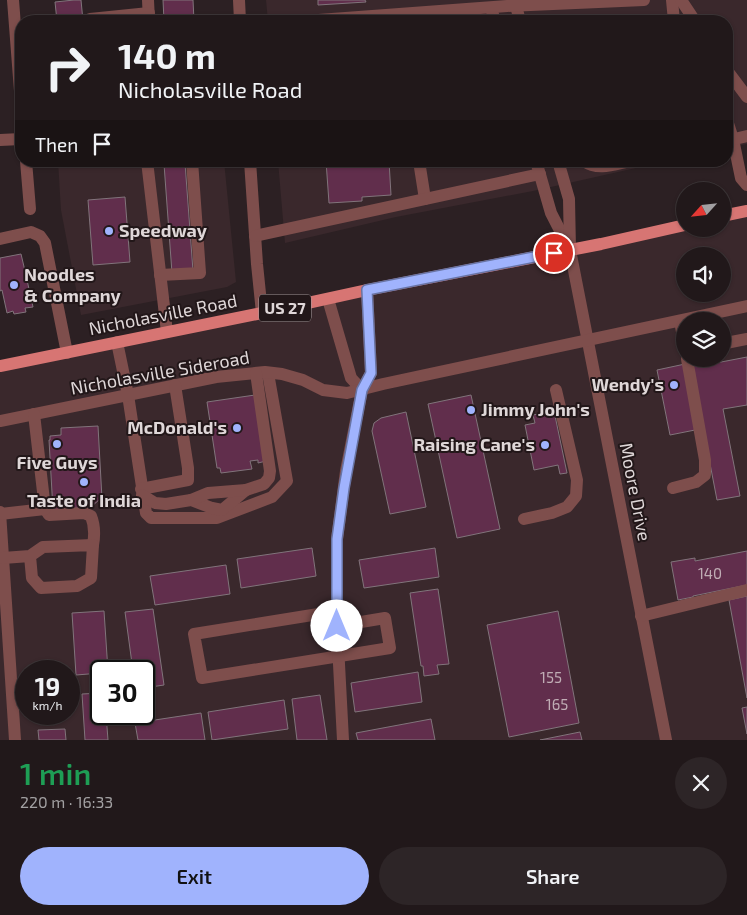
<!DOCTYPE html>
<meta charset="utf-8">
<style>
body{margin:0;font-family:"Exo 2",sans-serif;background:#2d2527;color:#f1f3f6;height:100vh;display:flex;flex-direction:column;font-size:19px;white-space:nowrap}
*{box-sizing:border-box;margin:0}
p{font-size:16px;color:#a2a0a2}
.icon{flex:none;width:28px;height:28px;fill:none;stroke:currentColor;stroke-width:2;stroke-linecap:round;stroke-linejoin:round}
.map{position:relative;height:740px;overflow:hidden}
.details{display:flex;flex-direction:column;background:#21181a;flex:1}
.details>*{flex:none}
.guide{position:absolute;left:15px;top:15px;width:718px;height:152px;border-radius:20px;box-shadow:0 1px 4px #0004,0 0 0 1px #3e3739;background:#21181a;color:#f1f3f6;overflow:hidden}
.needle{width:32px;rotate:243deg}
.fabs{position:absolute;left:676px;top:182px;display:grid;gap:10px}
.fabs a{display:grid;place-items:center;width:55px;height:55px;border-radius:50%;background:#21181a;box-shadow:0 1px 4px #0004,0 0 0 1px #3e3739;font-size:25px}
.speed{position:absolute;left:15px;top:660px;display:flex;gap:10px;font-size:25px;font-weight:700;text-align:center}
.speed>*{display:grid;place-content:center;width:65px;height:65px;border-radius:50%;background:#21181a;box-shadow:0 1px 4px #0004,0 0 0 1px #3e3739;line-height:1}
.speed small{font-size:12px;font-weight:400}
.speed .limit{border:2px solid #111;border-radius:8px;background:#fff;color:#111}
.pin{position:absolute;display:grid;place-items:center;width:42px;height:42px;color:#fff;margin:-21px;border:2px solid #fff;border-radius:50%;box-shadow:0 1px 5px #0007}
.me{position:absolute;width:55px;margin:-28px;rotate:0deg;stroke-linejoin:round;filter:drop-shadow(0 0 4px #0008)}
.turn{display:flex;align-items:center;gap:18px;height:105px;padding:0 20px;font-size:22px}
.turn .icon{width:65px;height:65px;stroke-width:2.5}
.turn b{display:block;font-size:35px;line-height:42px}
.then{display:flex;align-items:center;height:48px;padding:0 20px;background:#0003;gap:10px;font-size:19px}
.round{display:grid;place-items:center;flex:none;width:52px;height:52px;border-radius:26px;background:#2d2527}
.summary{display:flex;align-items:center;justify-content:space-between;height:85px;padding:0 20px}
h1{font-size:30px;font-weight:600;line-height:38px;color:#1e9e55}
.primary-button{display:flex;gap:10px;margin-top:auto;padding:10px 20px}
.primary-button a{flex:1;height:58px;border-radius:30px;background:#a0b3fd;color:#111;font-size:20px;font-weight:600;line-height:58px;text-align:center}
.primary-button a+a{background:#2d2527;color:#f1f3f6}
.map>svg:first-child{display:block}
</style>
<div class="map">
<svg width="747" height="740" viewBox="0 0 747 740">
<rect width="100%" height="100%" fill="#2c2023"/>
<g fill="#3a282c" fill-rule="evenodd">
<polygon points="266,0 747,0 747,144 726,148 726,21 268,21"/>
<polygon points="58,161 224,161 236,282 227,287 81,315 61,210"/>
<polygon points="278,161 667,161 533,191 396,217 285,243"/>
<path d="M 747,211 L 747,740 L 0,740 L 0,366 L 685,229 L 722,229 L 723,216 ZM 685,256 L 722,256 L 722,294 L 685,294 ZM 685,321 L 722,321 L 722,359 L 685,359 ZM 26,671 L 69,671 L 69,714 L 26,714 ZM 101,671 L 144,671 L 144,714 L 101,714 Z"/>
</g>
<g fill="#612e4c" stroke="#81747b">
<polygon points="74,0 81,0 83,21 57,21 55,2"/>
<polygon points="163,0 193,0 194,21 164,21"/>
<polygon points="318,0 365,0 366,2 318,5"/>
<polygon points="326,161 389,161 391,195 362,197 362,201 329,203"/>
<polygon points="185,163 193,271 172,273 164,164"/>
<polygon points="125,197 130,262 93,265 88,200"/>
<polygon points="21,254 25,271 31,270 33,277 31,278 31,279 27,280 33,307 25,308 26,312 14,314 13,311 7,313 2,290 0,291 0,258"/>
<polygon points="747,357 747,405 723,409 740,496 717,500 690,360 698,359 715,359 716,363"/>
<polygon points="685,364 695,430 670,435 657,370"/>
<polygon points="255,395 266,461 258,463 258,460 250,461 252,469 221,473 220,468 217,468 207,402"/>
<polygon points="471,395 500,529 457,538 428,404"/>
<polygon points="554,411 567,473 560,474 558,465 534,470 525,425 535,423 533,415"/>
<polygon points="406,412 426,507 390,514 372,431 374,423 381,418"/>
<polygon points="98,426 102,499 100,499 91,507 53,510 49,440 50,440 50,436 61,435 61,428"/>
<polygon points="312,548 316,576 241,588 237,559"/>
<polygon points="435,548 439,577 364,588 359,560"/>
<polygon points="747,551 747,585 693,596 693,597 678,600 671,562 695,558 695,561"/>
<polygon points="226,565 230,594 155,605 150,576"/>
<polygon points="438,589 449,664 437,665 439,674 424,676 423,666 421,666 410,593"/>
<polygon points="747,596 747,698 729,600"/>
<polygon points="153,609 164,685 144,688 144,671 133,671 125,612"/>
<polygon points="104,611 108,671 101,671 101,673 76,675 72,613"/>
<polygon points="558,611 579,723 509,737 487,625"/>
<polygon points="418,672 422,702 355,712 351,683"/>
<polygon points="101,693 101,714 106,714 108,740 85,740 82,694"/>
<polygon points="320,695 327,740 297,740 292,699"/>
<polygon points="284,700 288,729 212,740 208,712"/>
<polygon points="747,707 747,734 742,708"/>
<polygon points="201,713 205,740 138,740 135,723"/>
<polygon points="37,714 65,714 65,715 37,716"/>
<polygon points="431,719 435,740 358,740 356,733"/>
<polygon points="65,729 66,740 39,740 38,730"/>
<polygon points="580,732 582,740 540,740"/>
</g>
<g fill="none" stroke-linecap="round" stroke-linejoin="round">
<g stroke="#7e4e4c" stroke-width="12">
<polyline points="13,0 21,104"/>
<polyline points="148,0 149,21"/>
<polyline points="239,0 240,21"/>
<polyline points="672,0 674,21"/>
<polyline points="681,0 695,21"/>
<polyline points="516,6 520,21"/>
<polyline points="491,8 495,21"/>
<polyline points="90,19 149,13"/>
<polyline points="305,21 507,6 644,0"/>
<polyline points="726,69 747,97"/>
<polyline points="726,117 733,139 741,178 747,185"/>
<polyline points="0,140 21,139"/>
<polyline points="726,141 747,136"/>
<polyline points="26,161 30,209"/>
<polyline points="147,161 167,332"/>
<polyline points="250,161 257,264 262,313"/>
<polyline points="419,161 425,199"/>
<polyline points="536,161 551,213 569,248"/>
<polyline points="558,161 569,199 570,250 666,740"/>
<path d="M 584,161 C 598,171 615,164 630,161"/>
<polyline points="255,236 540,174"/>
<polyline points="0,239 31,232 40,236 45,243 67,353"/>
<polyline points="160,275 200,273 192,161"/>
<polyline points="328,299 351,378 362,390 371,373 367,290"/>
<polyline points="680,321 685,348"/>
<polyline points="117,342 128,395 146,513 151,518 217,518 272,497 287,481 268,373"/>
<polyline points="726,343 747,339"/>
<polyline points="0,421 216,377 265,372 282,374 303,380 323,390 347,393 383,384 747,306"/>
<polyline points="673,488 696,482 705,475 705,460 687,359"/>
<polyline points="141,489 188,480 188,468 175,385"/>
<polyline points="142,495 155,503 166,504 191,500 212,508 222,510 246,490 264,484 269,478 270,471 256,373"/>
<polyline points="191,500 208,493 246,490"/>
<path d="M 45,509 L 49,515 L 84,513 L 91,516 C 95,526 95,534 93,545"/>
<polyline points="0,512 15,740"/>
<polyline points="0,514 45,509 34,414"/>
<polyline points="524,519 552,513 567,507 576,496 577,480 556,390"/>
<polyline points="3,558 30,556 32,578 41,588 77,586 91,578 93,545 43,547 30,556"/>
<polyline points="641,616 747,590"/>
<polyline points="337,626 385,618 390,648 202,678 194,634 337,611"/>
<polyline points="343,740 337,626 337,539 346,471 362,390"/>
</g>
<g stroke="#d77573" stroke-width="12">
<polyline points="722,216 747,211"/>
<polyline points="0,366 262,313 367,290 601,244 685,225"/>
</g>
</g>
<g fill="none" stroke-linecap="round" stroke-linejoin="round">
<g stroke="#6874a4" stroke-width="12">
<polyline id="route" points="337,626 337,539 344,488 362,390 371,373 367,290 554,253"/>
</g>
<use href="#route" stroke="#a0b3fd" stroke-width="9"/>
</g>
<g fill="#a0b3fd" stroke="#221719" stroke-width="2">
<circle cx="109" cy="231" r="5"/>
<circle cx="14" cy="285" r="5"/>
<circle cx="674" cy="385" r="5"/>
<circle cx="471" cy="410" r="5"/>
<circle cx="237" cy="428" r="5"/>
<circle cx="57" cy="444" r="5"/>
<circle cx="545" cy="445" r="5"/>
<circle cx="84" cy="482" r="5"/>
</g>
<g text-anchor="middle" stroke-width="4" stroke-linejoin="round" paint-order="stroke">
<g font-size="15" fill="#c0adb5">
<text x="710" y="579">140</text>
<text x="551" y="683">155</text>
<text x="557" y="710">165</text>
</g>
<rect fill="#221719" stroke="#a69d9f" stroke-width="1" x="259" y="294.5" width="52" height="27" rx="4"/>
<g font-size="16" font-weight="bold" fill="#dfd7d8">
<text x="285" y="314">US 27</text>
</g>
<g font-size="18" font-weight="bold" fill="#dfd7d8" stroke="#221719" text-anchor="start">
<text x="119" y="237">Speedway</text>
<text x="24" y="281">Noodles<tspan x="24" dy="21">&amp; Company</tspan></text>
<text x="664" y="391" text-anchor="end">Wendy's</text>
<text x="481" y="416">Jimmy John's</text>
<text x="227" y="434" text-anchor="end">McDonald's</text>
<text x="535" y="451" text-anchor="end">Raising Cane's</text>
<text x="57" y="469" text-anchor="middle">Five Guys</text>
<text x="84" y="507" text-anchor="middle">Taste of India</text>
</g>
<g font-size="18" fill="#dfd7d8" stroke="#221719">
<text transform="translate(163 315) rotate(-11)" y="6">Nicholasville Road</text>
<text transform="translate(160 373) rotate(-10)" y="6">Nicholasville Sideroad</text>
<text transform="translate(635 492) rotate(79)" y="6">Moore Drive</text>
</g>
</g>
</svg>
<div class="fabs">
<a><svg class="needle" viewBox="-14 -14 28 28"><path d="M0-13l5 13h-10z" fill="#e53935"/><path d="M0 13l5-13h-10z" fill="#a2a0a2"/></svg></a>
<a><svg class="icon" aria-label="sound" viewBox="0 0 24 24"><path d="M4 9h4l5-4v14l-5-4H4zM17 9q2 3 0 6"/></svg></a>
<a><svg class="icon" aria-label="layers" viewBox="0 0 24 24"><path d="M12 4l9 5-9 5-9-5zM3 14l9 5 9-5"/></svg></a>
</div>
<div class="speed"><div>19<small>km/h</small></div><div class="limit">30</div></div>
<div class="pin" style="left:554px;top:253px;background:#d93025"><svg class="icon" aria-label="arrive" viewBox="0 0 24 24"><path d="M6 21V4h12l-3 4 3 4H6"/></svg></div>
<svg class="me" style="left:337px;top:626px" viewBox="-20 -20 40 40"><circle r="19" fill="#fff"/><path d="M0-13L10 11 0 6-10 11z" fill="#a0b3fd"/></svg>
<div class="guide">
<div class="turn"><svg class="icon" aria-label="right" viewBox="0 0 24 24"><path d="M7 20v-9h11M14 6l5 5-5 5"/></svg><div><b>140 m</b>Nicholasville Road</div></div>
<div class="then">Then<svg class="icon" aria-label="arrive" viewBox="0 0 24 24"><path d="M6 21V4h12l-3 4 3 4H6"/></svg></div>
</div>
</div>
<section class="details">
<div class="summary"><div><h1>1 min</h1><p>220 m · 16:33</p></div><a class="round"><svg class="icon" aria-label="close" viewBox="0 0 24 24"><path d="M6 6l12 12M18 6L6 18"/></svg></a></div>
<div class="primary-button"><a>Exit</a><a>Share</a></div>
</section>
